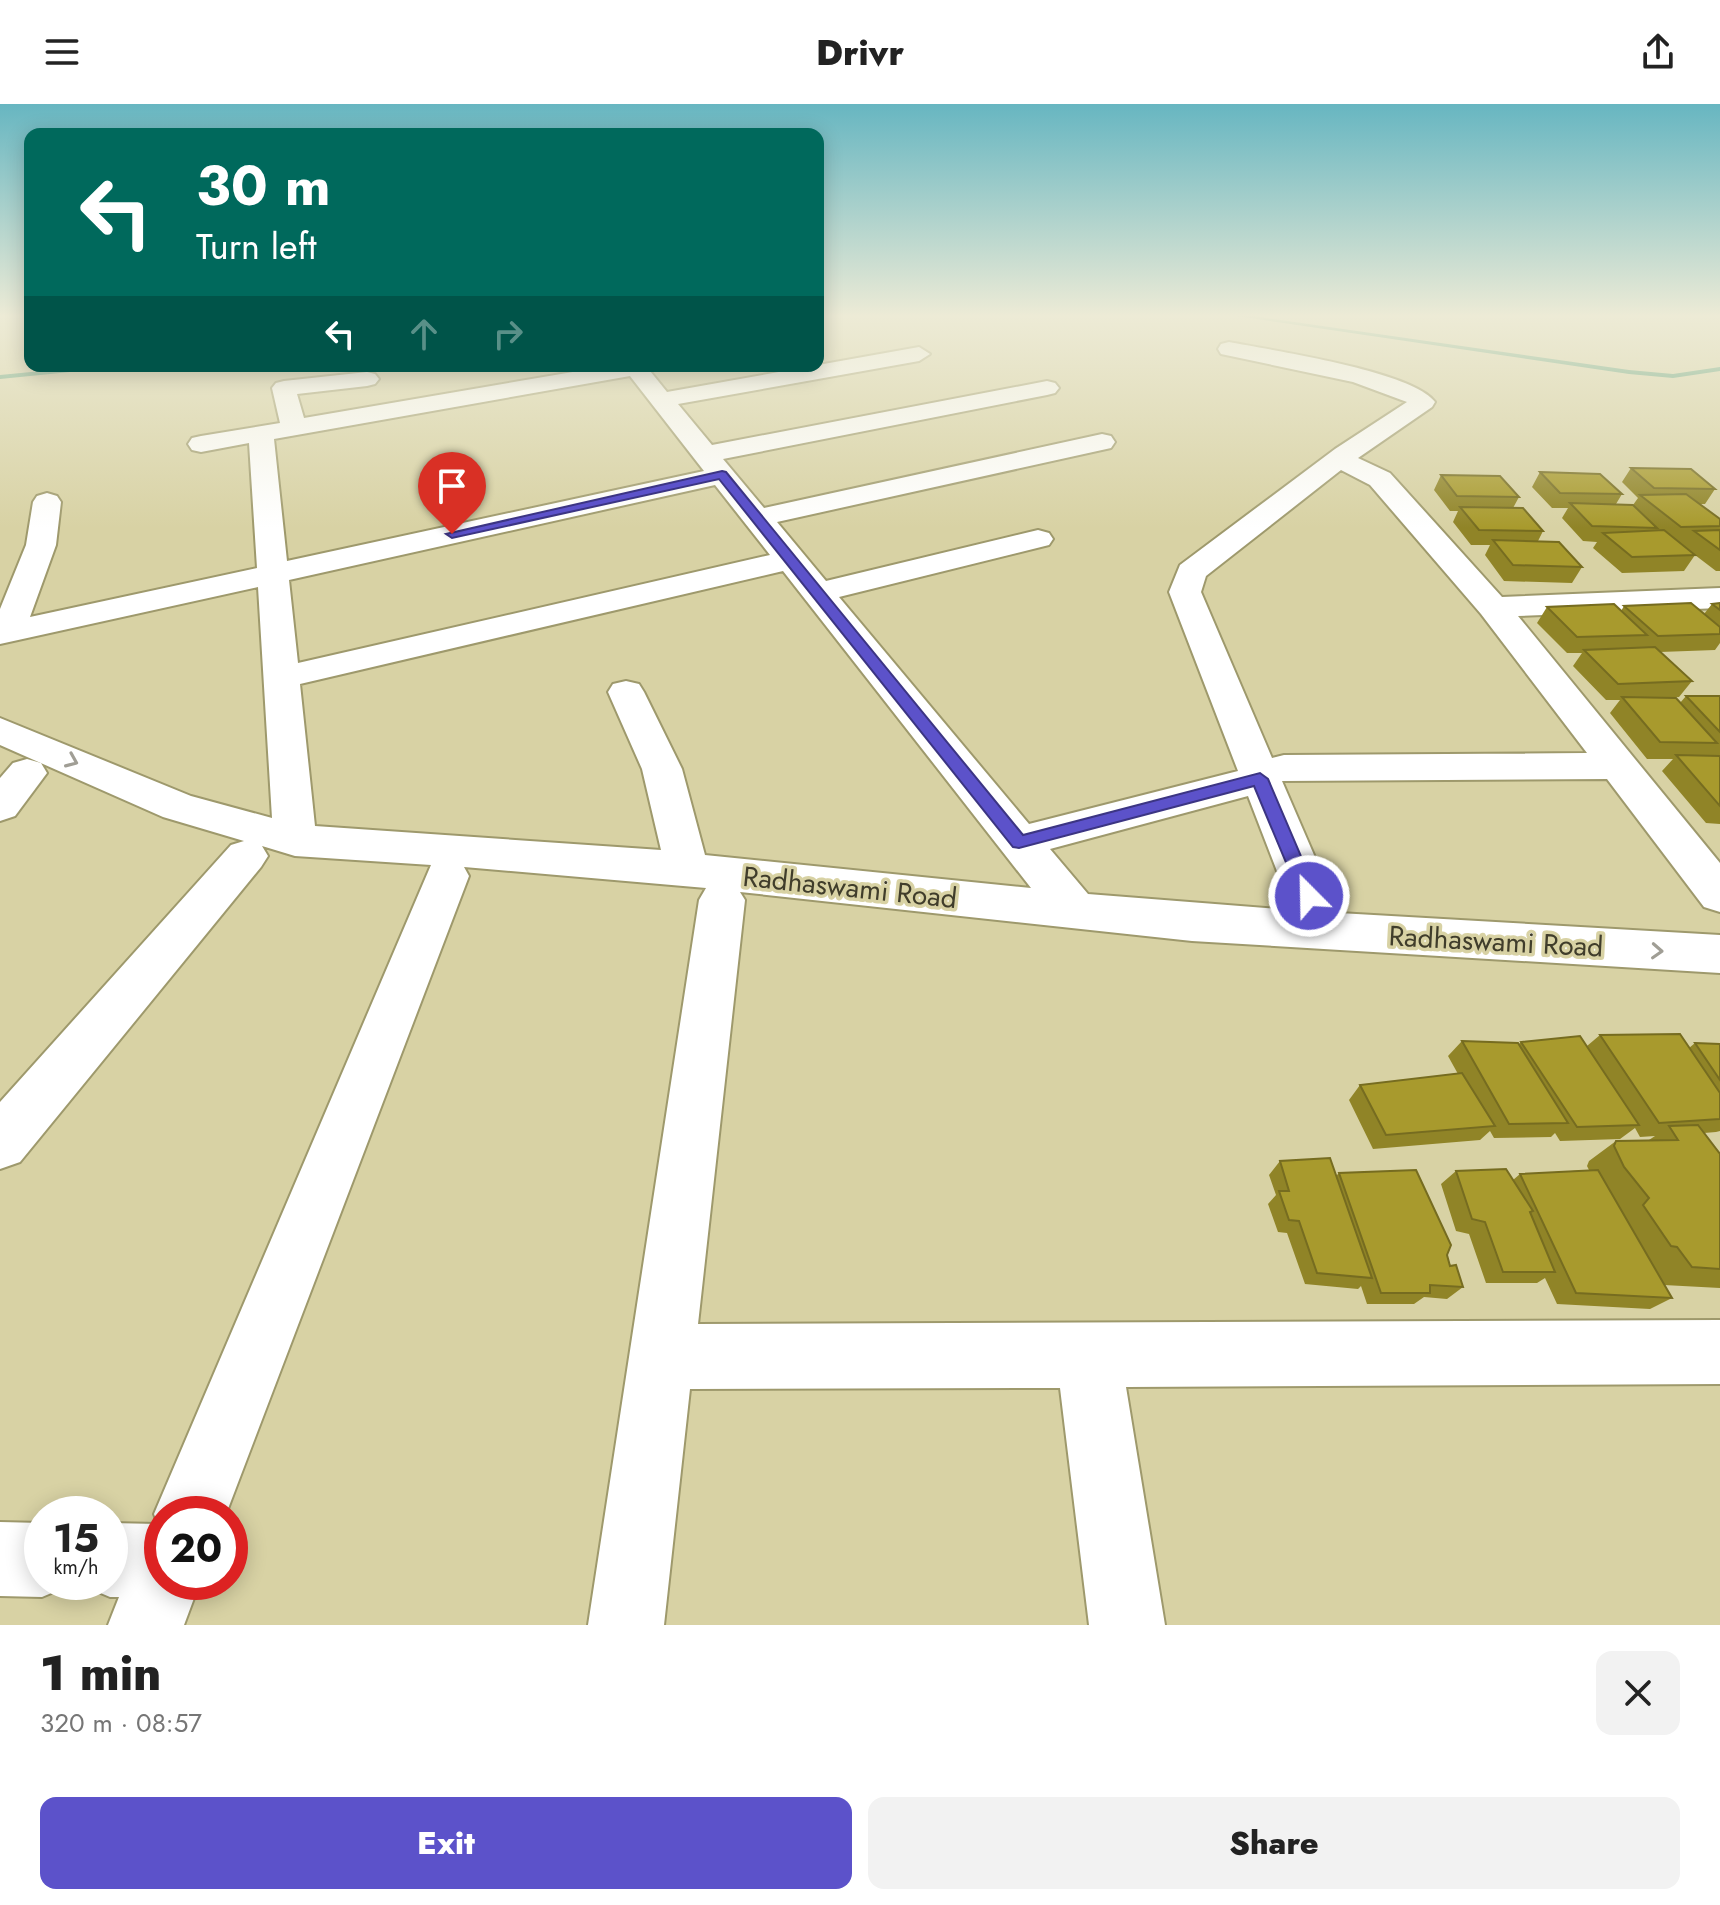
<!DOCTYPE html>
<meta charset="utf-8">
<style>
body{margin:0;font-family:Jost,sans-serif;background:#f2f2f2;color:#222;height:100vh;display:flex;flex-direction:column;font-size:30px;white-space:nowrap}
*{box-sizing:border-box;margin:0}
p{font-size:26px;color:#767676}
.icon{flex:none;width:44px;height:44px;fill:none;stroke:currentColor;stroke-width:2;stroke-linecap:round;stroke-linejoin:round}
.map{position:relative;height:1521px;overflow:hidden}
.details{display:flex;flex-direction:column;background:#fff;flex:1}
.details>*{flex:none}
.hud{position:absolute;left:24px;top:24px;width:800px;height:244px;border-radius:16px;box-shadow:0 4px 20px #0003;background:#00695c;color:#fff;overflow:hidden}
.speed{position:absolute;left:24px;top:1392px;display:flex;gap:16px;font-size:40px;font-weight:700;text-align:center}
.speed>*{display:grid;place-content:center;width:104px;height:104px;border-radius:50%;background:#fff;box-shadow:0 4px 20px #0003;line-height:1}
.speed small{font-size:20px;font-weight:400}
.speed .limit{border:12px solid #d22;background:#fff;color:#111}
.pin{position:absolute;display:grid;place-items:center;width:68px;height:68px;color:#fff;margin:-82px -34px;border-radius:50% 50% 50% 0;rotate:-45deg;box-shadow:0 0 8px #0007}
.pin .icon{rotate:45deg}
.me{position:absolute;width:88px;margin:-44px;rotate:337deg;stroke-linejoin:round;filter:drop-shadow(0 0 6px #0008)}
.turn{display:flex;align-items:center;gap:28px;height:168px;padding:0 40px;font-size:36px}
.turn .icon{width:104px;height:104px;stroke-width:2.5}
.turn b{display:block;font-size:56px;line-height:68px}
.lanes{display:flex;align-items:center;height:76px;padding:0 40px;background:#0003;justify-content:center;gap:40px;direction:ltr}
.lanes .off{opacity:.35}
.round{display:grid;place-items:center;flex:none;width:84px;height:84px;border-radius:16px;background:#f2f2f2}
.head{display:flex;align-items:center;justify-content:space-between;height:136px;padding:0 40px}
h1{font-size:48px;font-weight:800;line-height:60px}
.cta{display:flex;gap:16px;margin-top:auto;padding:16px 40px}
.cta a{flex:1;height:92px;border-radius:16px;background:#5c52ca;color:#fff;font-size:32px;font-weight:800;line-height:92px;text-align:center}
.cta a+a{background:#f2f2f2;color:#222}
header{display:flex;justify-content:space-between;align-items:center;height:104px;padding:0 40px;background:#fff;font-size:36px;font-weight:800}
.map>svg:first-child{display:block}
</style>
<header><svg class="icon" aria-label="menu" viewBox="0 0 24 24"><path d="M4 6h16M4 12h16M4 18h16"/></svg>Drivr<svg class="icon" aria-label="share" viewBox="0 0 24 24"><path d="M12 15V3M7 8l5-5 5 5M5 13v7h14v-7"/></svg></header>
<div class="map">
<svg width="1720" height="1521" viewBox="0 0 1720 1521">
<rect width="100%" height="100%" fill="#d8d2a4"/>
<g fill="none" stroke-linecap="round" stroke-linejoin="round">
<g fill="#44936b" fill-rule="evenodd">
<polygon points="1230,211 1246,211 1629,266 1673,270 1720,263 1720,267 1673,274 1629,270"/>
<polygon points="93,262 113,262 110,264 0,275 0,271"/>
</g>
<g stroke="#9e996c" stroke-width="4">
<g id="minor">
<path d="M 1229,238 C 1270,246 1413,267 1435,298 L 1432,303 L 1358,354 L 1390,369 L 1502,493 L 1720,484 L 1720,504 L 1518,512 L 1720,759 L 1720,808 L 1704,803 L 1607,675 L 1282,677 L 1339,809 L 1720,831 L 1720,869 L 1192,837 L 740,788 L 745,796 L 698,1220 L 1720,1216 L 1720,1280 L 1126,1283 L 1165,1521 L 1089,1521 L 1060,1284 L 690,1285 L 664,1521 L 588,1521 L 699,796 L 706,784 L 464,763 L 469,772 L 226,1410 L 162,1410 L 162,1478 L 200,1478 L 184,1521 L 108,1521 L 119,1493 L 110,1493 L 84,1482 L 82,1478 L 110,1478 L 110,1419 L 158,1420 L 154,1410 L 431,761 L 295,752 L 262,742 L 268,752 L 261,763 L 20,1058 L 0,1065 L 0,998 L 231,741 L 244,737 L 163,713 L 0,641 L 0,614 L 191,692 L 272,714 L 258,483 L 0,540 L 0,505 L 26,441 L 33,398 L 37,392 L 47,389 L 57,392 L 61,398 L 56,441 L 30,513 L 257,464 L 249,339 L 201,348 L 192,346 L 188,340 L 192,334 L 201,332 L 280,319 L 272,284 L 276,279 L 284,277 L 367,268 L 375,270 L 379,275 L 375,280 L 367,282 L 297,290 L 304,314 L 608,262 L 646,262 L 667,288 L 919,243 L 930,250 L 919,257 L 678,300 L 712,341 L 1047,277 L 1055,279 L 1059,284 L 1055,289 L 1047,291 L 723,355 L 764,404 L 1102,330 L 1111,332 L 1115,338 L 1111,344 L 777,418 L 826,477 L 1038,426 L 1049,429 L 1053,435 L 1049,441 L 839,493 L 1029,720 L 1238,667 L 1169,488 L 1180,461 L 1335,345 L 1407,298 L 1353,278 L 1221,250 L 1218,245 L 1221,240 ZM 630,272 L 704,367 L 287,457 L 274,335 ZM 1341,366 L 1370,381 L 1481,510 L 1587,649 L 1284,651 L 1272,654 L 1201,488 L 1206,472 ZM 715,381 L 770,451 L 298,559 L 289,476 ZM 783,467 L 1031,784 L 705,751 L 682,665 L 644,588 L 639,580 L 626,577 L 613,580 L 608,588 L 642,665 L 661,746 L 315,722 L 300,580 ZM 1248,692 L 1292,806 L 1088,790 L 1050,745 Z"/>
<polygon points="27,655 41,659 47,669 15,712 0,717 0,674 13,659"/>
<polygon points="0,1418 42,1419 42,1478 70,1478 68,1482 42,1493 0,1492"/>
</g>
</g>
<use href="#minor" fill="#fff" fill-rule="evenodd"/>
</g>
<g fill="#908427">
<polygon points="1631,364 1715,385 1705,400 1700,400 1720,415 1720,467 1716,467 1695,451 1684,467 1622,469 1593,444 1597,438 1583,437 1562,414 1568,404 1552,404 1532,383 1540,368 1622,390 1616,400 1633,401 1638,394 1622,378"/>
<polygon points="1441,371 1519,393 1513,404 1543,427 1538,437 1582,463 1572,479 1504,477 1485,451 1490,441 1471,441 1453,418 1458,407 1450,407 1434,386"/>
<polygon points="1720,499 1720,539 1715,546 1660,548 1692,577 1679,593 1665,594 1680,599 1686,592 1720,592 1720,720 1706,719 1662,667 1673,655 1647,655 1610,609 1620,596 1606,596 1573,562 1582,549 1567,549 1537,519 1547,503 1621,507 1624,502 1704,510 1712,500"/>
<polygon points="1600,931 1689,944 1695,939 1720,940 1720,1027 1716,1028 1704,1029 1720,1050 1720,1184 1664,1181 1672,1194 1650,1205 1557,1200 1545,1174 1537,1179 1486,1179 1469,1130 1456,1127 1441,1080 1456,1067 1513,1076 1520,1070 1589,1066 1587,1062 1589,1057 1616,1037 1649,1036 1655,1032 1640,1033 1635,1024 1620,1035 1560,1037 1555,1029 1551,1033 1494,1034 1490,1027 1480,1036 1373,1045 1349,996 1360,981 1458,970 1448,952 1462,937 1519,940 1521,938 1587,942"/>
<polygon points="1280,1057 1336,1072 1339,1069 1447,1151 1450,1162 1463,1183 1447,1195 1424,1193 1414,1200 1367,1200 1361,1182 1358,1185 1305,1180 1287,1129 1278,1128 1268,1100 1276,1091 1269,1071"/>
</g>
<g fill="#a89a2d" stroke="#766c20" stroke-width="2">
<polygon points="1631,364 1691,365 1715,385 1654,384"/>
<polygon points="1540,368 1600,370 1622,390 1560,389"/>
<polygon points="1441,371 1500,372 1519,393 1457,392"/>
<polygon points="1686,390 1720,415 1720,422 1681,423 1640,391"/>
<polygon points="1570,399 1633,401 1657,424 1592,422"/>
<polygon points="1460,403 1523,404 1543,427 1479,426"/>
<polygon points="1664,426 1695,451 1632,453 1603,429"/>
<polygon points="1720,426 1720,446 1694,427"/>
<polygon points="1493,436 1559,438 1582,463 1513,461"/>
<polygon points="1691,499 1720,523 1720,530 1658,532 1624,502"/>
<polygon points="1720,499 1720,506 1712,500"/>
<polygon points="1614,500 1647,531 1577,533 1547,503"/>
<polygon points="1655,543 1692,577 1618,580 1584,546"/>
<polygon points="1686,592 1720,592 1720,628"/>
<polygon points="1622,593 1676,594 1717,639 1660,638"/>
<polygon points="1676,651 1720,652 1720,702"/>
<polygon points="1680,930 1720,989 1720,1015 1659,1019 1600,931"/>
<polygon points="1580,932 1639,1021 1577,1023 1521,938"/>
<polygon points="1462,937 1518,939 1568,1019 1509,1020"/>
<polygon points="1695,939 1720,940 1720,976"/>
<polygon points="1462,969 1495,1022 1386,1031 1360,981"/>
<polygon points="1698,1021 1720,1050 1720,1165 1692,1163 1677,1143 1671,1142 1643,1101 1649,1094 1624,1063 1614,1042 1616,1037 1678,1036 1669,1022"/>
<polygon points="1330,1054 1372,1174 1317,1169 1299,1117 1289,1116 1279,1087 1289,1087 1280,1057"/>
<polygon points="1506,1065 1533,1107 1530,1108 1555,1168 1503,1168 1485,1118 1472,1115 1456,1067"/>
<polygon points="1416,1066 1451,1141 1447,1151 1450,1162 1456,1161 1463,1183 1430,1181 1430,1189 1381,1189 1339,1069"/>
<polygon points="1598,1066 1672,1194 1576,1189 1520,1070"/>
</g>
<defs><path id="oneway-chevron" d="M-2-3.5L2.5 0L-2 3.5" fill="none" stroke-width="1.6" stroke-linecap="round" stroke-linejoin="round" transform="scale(2)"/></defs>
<g stroke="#a09e95">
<use href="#oneway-chevron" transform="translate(72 657) rotate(23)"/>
<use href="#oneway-chevron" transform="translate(1657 847) rotate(3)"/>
</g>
<linearGradient id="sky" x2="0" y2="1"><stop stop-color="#67b6c1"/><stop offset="0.5" stop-color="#edebd6"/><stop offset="1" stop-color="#edebd6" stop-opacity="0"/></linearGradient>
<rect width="1720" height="424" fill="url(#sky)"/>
<polygon fill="#5c52ca" stroke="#3c3583" stroke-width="2" points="722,367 726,368 1023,731 1260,669 1268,675 1318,792 1316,797 1309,800 1300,792 1254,682 1019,744 1013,743 719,375 452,434 446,430"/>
<g text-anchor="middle" stroke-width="7" stroke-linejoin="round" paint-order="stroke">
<g font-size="28" fill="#403d2b" stroke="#d8d2a4">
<text transform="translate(850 783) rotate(6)" y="10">Radhaswami Road</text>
<text transform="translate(1496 837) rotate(3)" y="10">Radhaswami Road</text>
</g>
</g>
</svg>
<div class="speed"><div>15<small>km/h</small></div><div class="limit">20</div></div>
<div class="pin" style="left:452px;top:430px;background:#d93025"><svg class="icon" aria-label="arrive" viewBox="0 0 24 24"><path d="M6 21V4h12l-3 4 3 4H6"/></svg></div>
<svg class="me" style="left:1309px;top:792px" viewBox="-20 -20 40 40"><circle r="17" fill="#5c52ca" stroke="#fff" stroke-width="3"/><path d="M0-11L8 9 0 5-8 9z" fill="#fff"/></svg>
<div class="hud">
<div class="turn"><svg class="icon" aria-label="left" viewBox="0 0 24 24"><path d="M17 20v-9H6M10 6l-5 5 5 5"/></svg><div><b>30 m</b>Turn left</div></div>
<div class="lanes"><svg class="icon" aria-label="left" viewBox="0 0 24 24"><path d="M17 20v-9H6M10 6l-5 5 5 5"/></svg><svg class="icon off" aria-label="ahead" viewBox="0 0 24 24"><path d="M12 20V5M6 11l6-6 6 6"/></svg><svg class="icon off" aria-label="right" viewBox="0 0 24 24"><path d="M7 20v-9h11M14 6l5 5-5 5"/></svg></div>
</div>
</div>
<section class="details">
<div class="head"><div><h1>1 min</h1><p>320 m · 08:57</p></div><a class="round"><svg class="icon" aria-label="close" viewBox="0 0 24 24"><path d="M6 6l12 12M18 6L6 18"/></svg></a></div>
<div class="cta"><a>Exit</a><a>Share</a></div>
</section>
